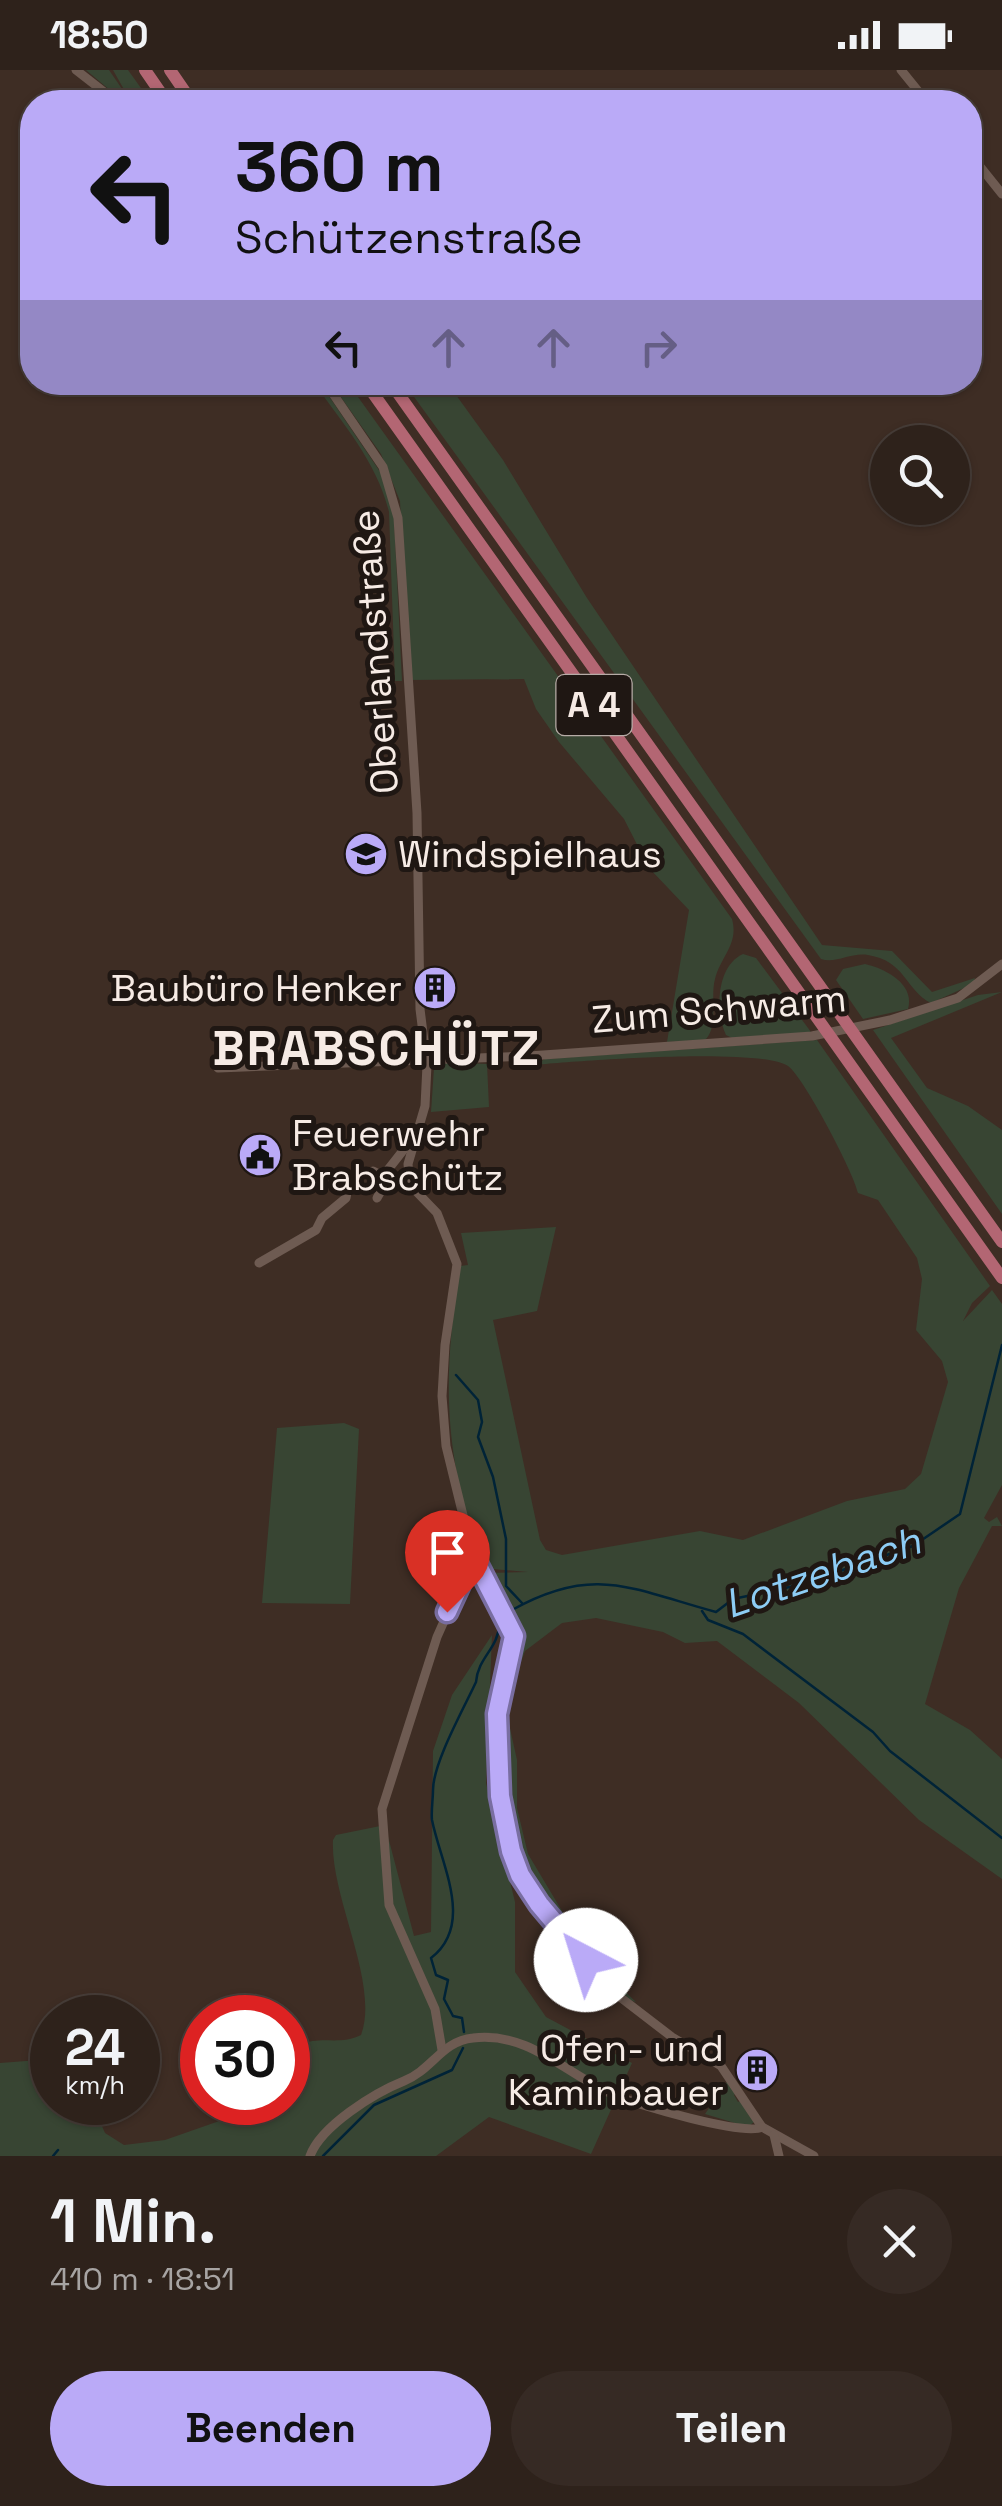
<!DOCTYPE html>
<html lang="de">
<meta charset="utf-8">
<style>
body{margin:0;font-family:"Space Grotesk",sans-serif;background:#362a24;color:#f1f3f6;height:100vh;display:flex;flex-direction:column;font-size:38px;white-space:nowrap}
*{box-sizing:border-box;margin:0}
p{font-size:32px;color:#a7a4a3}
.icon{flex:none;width:55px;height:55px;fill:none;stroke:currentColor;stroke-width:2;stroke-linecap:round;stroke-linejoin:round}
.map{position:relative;height:2086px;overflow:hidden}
.sheet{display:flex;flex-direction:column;background:#2e221b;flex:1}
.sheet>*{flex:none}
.hud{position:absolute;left:20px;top:20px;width:962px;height:305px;border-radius:40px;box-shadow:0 2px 8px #0004,0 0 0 2px #493f3a;background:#baaaf7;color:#111;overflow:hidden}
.buttons{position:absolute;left:870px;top:355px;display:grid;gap:20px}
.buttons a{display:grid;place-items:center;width:100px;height:100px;border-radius:50%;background:#2e221b;box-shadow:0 2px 8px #0004,0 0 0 2px #493f3a;font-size:50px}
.speed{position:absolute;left:30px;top:1925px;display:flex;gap:20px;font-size:50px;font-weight:700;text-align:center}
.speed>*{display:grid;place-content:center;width:130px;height:130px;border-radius:50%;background:#2e221b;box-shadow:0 2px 8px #0004,0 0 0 2px #493f3a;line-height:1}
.speed small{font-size:25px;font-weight:400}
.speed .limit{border:15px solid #d22;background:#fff;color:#111}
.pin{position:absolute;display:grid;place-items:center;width:85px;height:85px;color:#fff;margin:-102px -42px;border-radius:50% 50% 50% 0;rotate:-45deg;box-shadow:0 0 10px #0007}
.pin .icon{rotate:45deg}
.me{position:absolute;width:110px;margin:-55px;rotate:320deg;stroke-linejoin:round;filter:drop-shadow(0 0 8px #0008)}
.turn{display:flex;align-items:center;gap:35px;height:210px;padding:0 50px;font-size:45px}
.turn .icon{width:130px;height:130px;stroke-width:2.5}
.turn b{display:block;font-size:70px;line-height:85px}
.lanes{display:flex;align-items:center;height:95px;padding:0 50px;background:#0003;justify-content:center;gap:50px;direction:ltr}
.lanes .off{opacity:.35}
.round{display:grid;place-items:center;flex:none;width:105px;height:105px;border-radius:52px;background:#362a24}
.head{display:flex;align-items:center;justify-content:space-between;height:170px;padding:0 50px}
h1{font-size:60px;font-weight:700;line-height:75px}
.primary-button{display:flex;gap:20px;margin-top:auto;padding:20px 50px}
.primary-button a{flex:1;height:115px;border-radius:60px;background:#baaaf7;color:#111;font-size:40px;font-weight:700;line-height:115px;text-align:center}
.primary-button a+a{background:#362a24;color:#f1f3f6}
.status{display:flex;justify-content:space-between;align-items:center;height:70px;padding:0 50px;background:#2e221b;direction:ltr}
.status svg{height:28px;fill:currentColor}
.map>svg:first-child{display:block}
</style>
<div class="status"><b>18:50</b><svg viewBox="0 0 49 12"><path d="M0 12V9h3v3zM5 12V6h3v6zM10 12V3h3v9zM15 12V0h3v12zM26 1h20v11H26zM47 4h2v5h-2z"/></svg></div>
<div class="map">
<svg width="1002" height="2086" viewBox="0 0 1002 2086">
<rect width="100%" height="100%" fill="#3e2d24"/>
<g fill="#384533">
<polygon points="86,0 109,0 131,32 113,0 128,0 151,32 124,32"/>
<path d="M 314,313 L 320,313 L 385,409 L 394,448 L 402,611 L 395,611 L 389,442 C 377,392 343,354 314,313 Z"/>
<path d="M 331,313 L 348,313 L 732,849 C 739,874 721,886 715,909 C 710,927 719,957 705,970 L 667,972 L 689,840 L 649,798 L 624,749 L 559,672 L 536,639 L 524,609 L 409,610 L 400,431 L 381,384 Z"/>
<path d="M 404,313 L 446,313 L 451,318 L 503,390 L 587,528 L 822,875 L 892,881 L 932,922 L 975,908 L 973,914 L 931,933 C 905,920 906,891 868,885 C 851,882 836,894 821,889 Z"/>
<path d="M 743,884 L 756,888 L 811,962 L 734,969 L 726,965 C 715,942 716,896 743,884 Z"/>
<path d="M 865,894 C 886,899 915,914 908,939 L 863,949 L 836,910 L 843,899 Z"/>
<polygon points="1002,922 891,968 927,1018 968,1036 1002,1060 1002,1144 873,960 978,925"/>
<path d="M 817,970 L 990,1216 L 972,1233 L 963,1251 L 992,1220 L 1002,1234 L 1002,1415 L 984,1448 L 989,1452 L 997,1447 L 1002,1456 L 992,1456 L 959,1518 L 925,1634 L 970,1660 L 1002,1689 L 1002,1809 L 919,1750 L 799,1633 L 717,1571 L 685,1573 L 663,1562 L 596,1548 L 562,1553 L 525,1581 L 505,1636 L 517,1690 L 517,1738 L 528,1784 L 568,1851 L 618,1915 L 636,1932 C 615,1927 600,1901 587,1885 C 562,1856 535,1828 519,1793 C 497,1744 492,1613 522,1570 L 485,1503 L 528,1502 L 481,1498 C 445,1380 441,1319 460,1196 L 468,1195 L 461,1163 L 556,1157 L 537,1241 L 493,1250 L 540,1470 L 546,1480 L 562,1485 L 700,1461 L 743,1470 L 847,1431 L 905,1419 L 921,1404 L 948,1312 L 942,1291 L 916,1260 L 922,1209 L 917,1188 L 878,1130 L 858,1123 C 854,1103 803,1006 788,996 C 758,977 576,991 534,995 L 545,989 Z"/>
<polygon points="442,992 487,994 489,1037 431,1042 434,998"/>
<polygon points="344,1353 359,1359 350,1534 262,1533 277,1358"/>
<path d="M 492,1565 L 486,1713 L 515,1832 L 515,1902 L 546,1947 L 632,1993 L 591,2084 L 489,2047 L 436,2086 L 0,2086 L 0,1993 L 52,1989 L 52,2032 L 92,2033 L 105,2063 L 124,2075 L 165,2070 L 225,2049 L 254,2033 L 288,2032 L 288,2000 L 300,1975 C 320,1965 340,1976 361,1965 C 380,1914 330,1827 333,1770 L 336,1765 L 385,1755 L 414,1866 L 431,1862 L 433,1681 L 452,1625 Z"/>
<polygon points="729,2009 737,2022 734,2025 738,2032 742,2030 754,2052 748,2057 705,2044"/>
</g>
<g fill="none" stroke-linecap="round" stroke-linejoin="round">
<g stroke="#002337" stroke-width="2.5">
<polyline points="456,1305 478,1330 482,1352 478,1367 493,1407 506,1469 506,1516 522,1533"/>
<path d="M 512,1540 C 594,1494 631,1519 716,1542 L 733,1529 L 799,1515 L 913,1476 L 960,1444 L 1002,1275"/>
<polyline points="702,1541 708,1550 743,1564 873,1662 890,1681 1002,1768"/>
<path d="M 464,1962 L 462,1948 L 453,1946 L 444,1929 L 448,1910 L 436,1905 L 431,1888 C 475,1854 441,1795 432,1750 C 431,1742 433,1729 433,1720 C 433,1693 464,1638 476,1612 C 478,1587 499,1578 499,1554"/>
<polyline points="53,2086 58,2080"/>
<polyline points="323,2086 374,2035 452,2000 463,1978"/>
</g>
</g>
<g fill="#6c4552" stroke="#a78f96" stroke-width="2.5">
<polygon points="352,774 377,774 380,788 370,788 370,796 360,796 359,786 352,786"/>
<polygon points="255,1071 255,1078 274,1077 275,1092 256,1093 256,1100 247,1100 245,1072"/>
</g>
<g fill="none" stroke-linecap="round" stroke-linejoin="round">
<g stroke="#6e5b52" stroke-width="9">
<polyline points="76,0 117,32"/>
<polyline points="901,0 927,32"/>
<polyline points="970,84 1002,124"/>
<polyline points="325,312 383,397 398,448 417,743 420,939 427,995 425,1036 408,1094 410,1115"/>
<polyline points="218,998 529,986 812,966 890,950 958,928 1002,894"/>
<polyline points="410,1115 437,1143 457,1194 445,1275 442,1326 446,1376 473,1486 514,1567 497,1644 502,1744 515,1794 539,1834 616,1924 672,1967 721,1996 762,2057 814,2086"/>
<polyline points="410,1115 385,1114 383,1106 405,1078 413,1075"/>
<polyline points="377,1128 385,1114"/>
<polyline points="259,1193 316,1160 322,1148 346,1128 350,1107 373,1101 383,1106"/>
<polyline points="442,1980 435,1939 389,1835 382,1739 437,1567 473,1486"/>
<polyline points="774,2065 779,2086"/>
<path d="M 310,2086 C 321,2056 374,2023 404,2011 C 432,2000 442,1971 473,1968 C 529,1961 567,2005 614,2025 C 635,2034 746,2067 762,2057"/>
</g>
<g stroke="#b36673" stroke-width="12">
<polyline points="145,0 167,32"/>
<polyline points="170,0 192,32"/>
<polyline points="365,312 1002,1208"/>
<polyline points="390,312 1002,1172"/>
</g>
</g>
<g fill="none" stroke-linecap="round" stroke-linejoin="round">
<g stroke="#796ea1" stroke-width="25">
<polyline id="route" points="447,1542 473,1486 514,1566 497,1644 500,1726 511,1781 520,1805 539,1834 586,1890"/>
</g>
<use href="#route" stroke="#baaaf7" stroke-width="18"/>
</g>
<defs>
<g id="school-disc" transform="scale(2.25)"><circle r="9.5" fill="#baaaf7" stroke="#1f1713"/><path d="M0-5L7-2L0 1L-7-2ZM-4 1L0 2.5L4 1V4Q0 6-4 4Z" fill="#111"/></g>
<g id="building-disc" transform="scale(2.25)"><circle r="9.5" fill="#baaaf7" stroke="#1f1713"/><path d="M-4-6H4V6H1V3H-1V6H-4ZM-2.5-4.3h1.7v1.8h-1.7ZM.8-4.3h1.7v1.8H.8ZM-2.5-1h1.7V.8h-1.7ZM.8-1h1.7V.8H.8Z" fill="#111"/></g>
<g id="civic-disc" transform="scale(2.25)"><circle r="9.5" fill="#baaaf7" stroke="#1f1713"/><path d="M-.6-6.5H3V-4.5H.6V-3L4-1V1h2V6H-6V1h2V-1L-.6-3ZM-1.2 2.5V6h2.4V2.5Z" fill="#111"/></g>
</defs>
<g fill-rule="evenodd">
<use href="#school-disc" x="366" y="784"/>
<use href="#building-disc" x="435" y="918"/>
<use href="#civic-disc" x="260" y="1085"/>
<use href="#building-disc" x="757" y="2000"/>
</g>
<g text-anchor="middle" stroke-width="10" stroke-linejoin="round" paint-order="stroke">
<rect fill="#1f1713" stroke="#b6aba6" stroke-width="2.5" x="556.5" y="605" width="75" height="60" rx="8"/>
<g font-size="35" font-weight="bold" fill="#f6ebe5">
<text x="594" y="647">A 4</text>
</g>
<g font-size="38" fill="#f6ebe5" stroke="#1f1713">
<text transform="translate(375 582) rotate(-94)" y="13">Oberlandstraße</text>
<text transform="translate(719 939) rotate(-5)" y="13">Zum Schwarm</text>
</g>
<g font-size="38" fill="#f6ebe5" stroke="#1f1713" text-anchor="start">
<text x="398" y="797">Windspielhaus</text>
<text x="402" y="931" text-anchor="end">Baubüro Henker</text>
<text x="292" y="1076">Feuerwehr<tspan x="292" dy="44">Brabschütz</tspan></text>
<text x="724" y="1991" text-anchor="end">Ofen- und<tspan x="724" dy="44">Kaminbauer</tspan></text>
</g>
<g font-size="40" font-style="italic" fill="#8dccf5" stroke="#1f1713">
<text transform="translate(822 1502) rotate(-19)" y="14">Lotzebach</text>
</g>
<g font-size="48" font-weight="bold" letter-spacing="2.5" fill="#f6ebe5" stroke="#1f1713">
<text x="377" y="995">BRABSCHÜTZ</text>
</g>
</g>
</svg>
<div class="buttons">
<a><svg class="icon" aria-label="search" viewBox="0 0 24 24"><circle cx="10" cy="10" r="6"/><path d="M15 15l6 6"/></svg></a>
</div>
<div class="speed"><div>24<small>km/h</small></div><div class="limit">30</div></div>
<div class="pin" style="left:447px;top:1542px;background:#d93025"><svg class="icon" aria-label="arrive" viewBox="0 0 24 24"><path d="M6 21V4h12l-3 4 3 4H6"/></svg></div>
<svg class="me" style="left:586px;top:1890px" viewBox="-20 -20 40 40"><circle r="19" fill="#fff"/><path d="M0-13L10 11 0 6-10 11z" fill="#baaaf7"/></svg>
<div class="hud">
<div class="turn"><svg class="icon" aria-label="left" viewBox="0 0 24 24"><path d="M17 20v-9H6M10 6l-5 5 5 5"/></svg><div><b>360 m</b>Schützenstraße</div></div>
<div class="lanes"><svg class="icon" aria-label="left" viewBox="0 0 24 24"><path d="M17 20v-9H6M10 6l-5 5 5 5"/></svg><svg class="icon off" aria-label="ahead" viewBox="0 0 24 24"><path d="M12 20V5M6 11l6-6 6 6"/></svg><svg class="icon off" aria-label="ahead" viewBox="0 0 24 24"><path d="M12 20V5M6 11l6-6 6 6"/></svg><svg class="icon off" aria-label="right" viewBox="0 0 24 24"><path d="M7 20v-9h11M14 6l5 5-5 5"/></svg></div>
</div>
</div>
<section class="sheet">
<div class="head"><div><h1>1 Min.</h1><p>410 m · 18:51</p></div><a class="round"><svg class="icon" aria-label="close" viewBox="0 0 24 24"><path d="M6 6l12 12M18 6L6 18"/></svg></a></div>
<div class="primary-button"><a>Beenden</a><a>Teilen</a></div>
</section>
